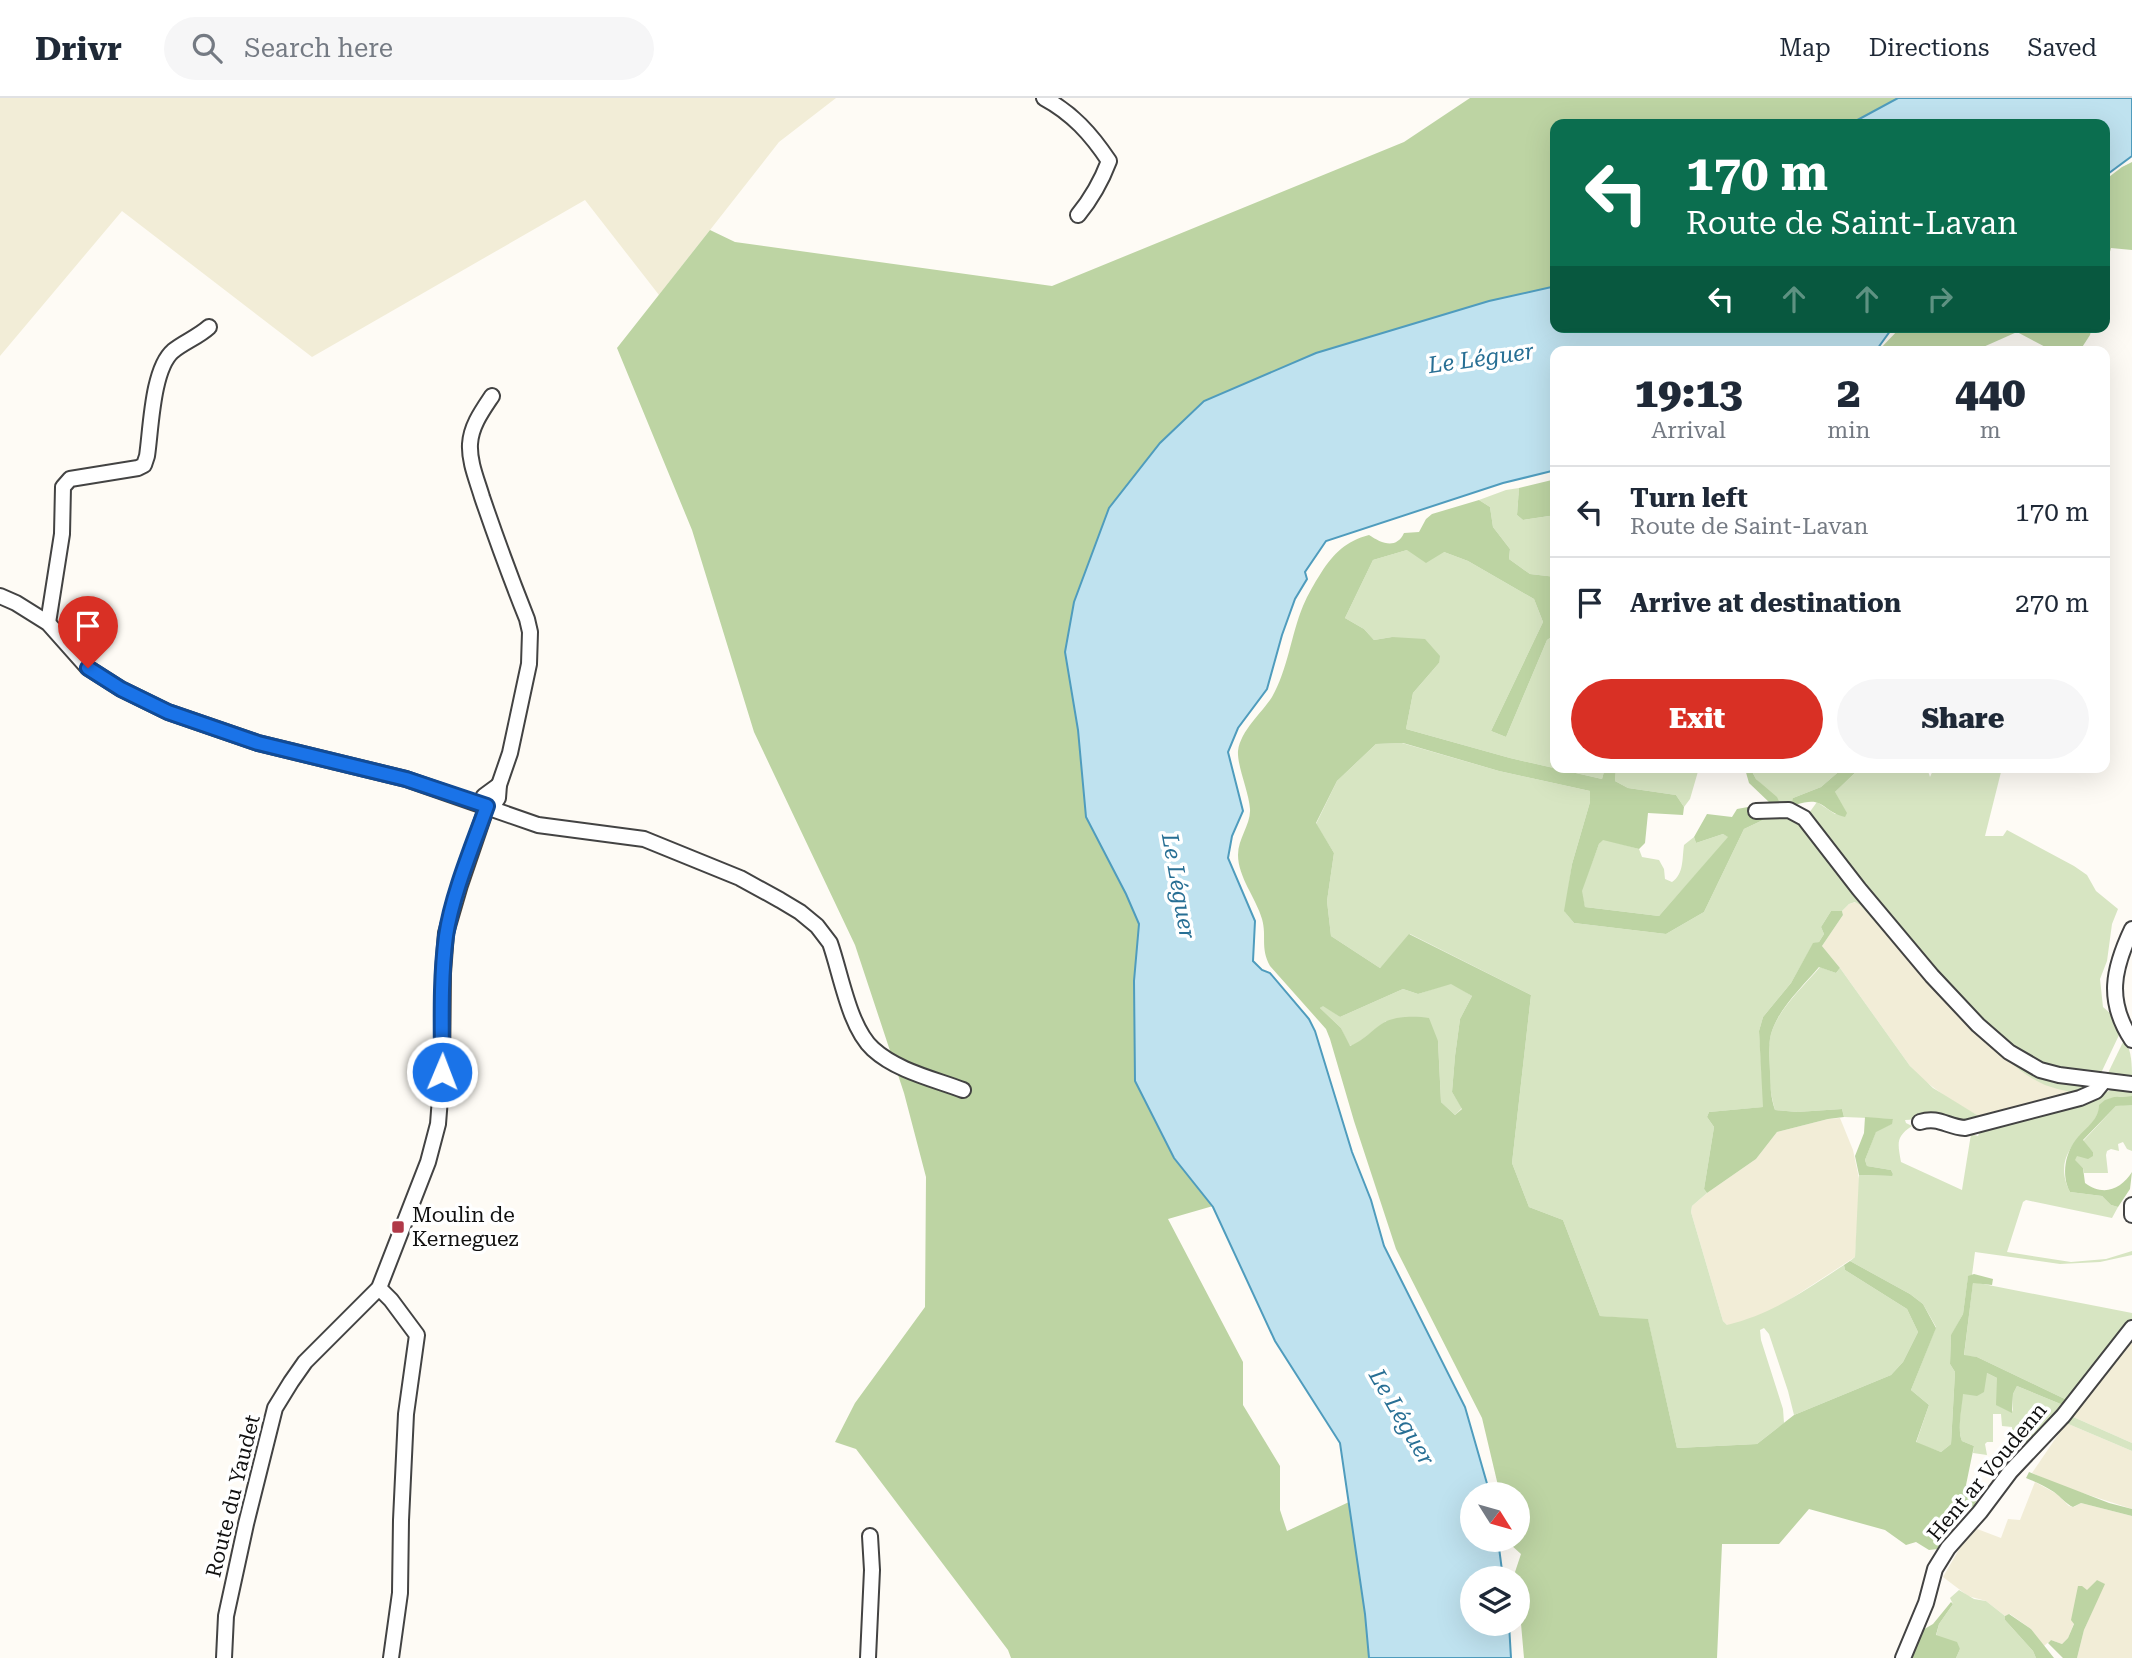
<!DOCTYPE html>
<meta charset="utf-8">
<style>
body{margin:0;font-family:"Roboto Serif",serif;background:#f6f6f7;color:#1f2937;height:100vh;display:flex;flex-direction:column;font-size:26px;white-space:nowrap}
*{box-sizing:border-box;margin:0}
p{font-size:23px;color:#747a83}
.icon{flex:none;width:38px;height:38px;fill:none;stroke:currentColor;stroke-width:2;stroke-linecap:round;stroke-linejoin:round}
.map{position:relative;flex:1;overflow:hidden}
.sheet{position:absolute;left:1550px;top:248px;width:560px;height:427px;display:flex;flex-direction:column;background:#fff;border-radius:14px;box-shadow:0 7px 28px #0002}
.sheet>*{flex:none}
.hud{position:absolute;left:1550px;top:21px;width:560px;height:214px;border-radius:14px;box-shadow:0 7px 28px #0002;background:#0b6e4f;color:#fff;overflow:hidden}
.needle{width:46px;rotate:127deg}
.fabs{position:absolute;left:1460px;top:1384px;display:grid;gap:14px}
.fabs a{display:grid;place-items:center;width:70px;height:70px;border-radius:50%;background:#fff;box-shadow:0 7px 28px #0002;font-size:35px}
.pin{position:absolute;display:grid;place-items:center;width:60px;height:60px;color:#fff;margin:-72px -30px;border-radius:50% 50% 50% 0;rotate:-45deg;box-shadow:0 0 7px #0007}
.pin .icon{rotate:45deg}
.me{position:absolute;width:77px;margin:-38px;rotate:1deg;stroke-linejoin:round;filter:drop-shadow(0 0 5px #0008)}
.turn{display:flex;align-items:center;gap:24px;height:147px;padding:0 21px;font-size:32px}
.turn .icon{width:91px;height:91px;stroke-width:2.5}
.turn b{display:block;font-size:49px;line-height:60px}
.lanes{display:flex;align-items:center;height:66px;padding:0 21px;background:#0003;justify-content:center;gap:35px;direction:ltr}
.lanes .off{opacity:.35}
.eta{display:flex;justify-content:space-evenly;align-items:center;height:119px;text-align:center}
.eta b{font-size:42px;font-weight:800;line-height:49px}
.button{display:flex;gap:14px;margin-top:auto;padding:14px 21px}
.button a{flex:1;height:80px;border-radius:42px;background:#d93025;color:#fff;font-size:28px;font-weight:800;line-height:80px;text-align:center}
.button a+a{background:#f6f6f7;color:#1f2937}
ul{padding:0;list-style:none}
li{display:flex;align-items:center;gap:21px;height:91px;padding:0 21px;border-top:2px solid #e0e1e3}
li div{flex:1}
li b{display:block;font-size:26px}
li em{font-style:normal}
header{display:flex;align-items:center;gap:42px;box-sizing:border-box;height:98px;padding:0 35px;background:#fff;border-bottom:2px solid #e0e1e3}
header strong{font-size:33px}
nav{display:flex;gap:38px;margin-inline-start:auto;font-size:24px}
.search{width:490px;height:63px;background:#f6f6f7;display:flex;align-items:center;gap:18px;box-sizing:border-box;padding:0 24px;border-radius:38px;color:#747a83;font-size:26px}
.map>svg:first-child{display:block}
</style>
<header>
<strong>Drivr</strong>
<div class="search"><svg class="icon" aria-label="search" viewBox="0 0 24 24"><circle cx="10" cy="10" r="6"/><path d="M15 15l6 6"/></svg>Search here</div>
<nav><a>Map</a><a>Directions</a><a>Saved</a></nav>
</header>
<div class="map">
<svg width="2132" height="1560" viewBox="0 0 2132 1560">
<rect width="100%" height="100%" fill="#fefbf5"/>
<g fill="#f2edd7">
<polygon points="0,0 836,0 779,44 659,197 585,102 312,259 122,113 0,258"/>
<polygon points="1856,804 1860,807 1957,915 2008,963 2035,981 2072,994 2047,1003 1984,1018 1977,1017 1946,999 1921,980 1910,968 1840,870 1822,848 1843,817 1842,813 1849,806"/>
<polygon points="1840,1020 1853,1052 1860,1085 1855,1159 1777,1210 1755,1220 1728,1228 1723,1223 1691,1114 1692,1108 1707,1095 1756,1061 1777,1034 1828,1021"/>
<polygon points="2132,1238 2132,1345 2071,1318"/>
<polygon points="2066,1325 2132,1353 2132,1411 2061,1388 2032,1375"/>
<polygon points="2035,1384 2057,1396 2069,1408 2074,1409 2081,1405 2132,1418 2132,1560 2077,1560 2084,1532 2104,1486 2097,1482 2087,1493 2068,1540 2062,1546 2051,1542 2044,1548 2031,1531 2010,1516 2005,1518 1986,1503 1968,1498 1943,1479 1972,1429 2001,1440 2008,1421 2020,1422"/>
</g>
<g fill="#d7e5c2">
<polygon points="1519,390 1517,417 1523,422 1556,417 1556,479 1530,476 1509,461 1510,451 1493,429 1490,409 1479,402 1506,392"/>
<polygon points="1407,452 1444,454 1468,463 1534,501 1543,524 1491,633 1506,639 1547,542 1553,538 1556,539 1556,670 1605,670 1602,681 1510,660 1406,631 1413,595 1439,565 1392,539 1374,542 1364,531 1345,520 1373,462"/>
<path d="M 1402,645 L 1499,673 L 1590,693 L 1590,704 L 1572,766 L 1565,814 L 1574,825 L 1666,836 L 1704,814 L 1744,731 L 1765,721 L 1787,721 L 1785,716 L 1796,720 L 1810,733 L 1834,767 L 1859,798 L 1939,889 L 1979,931 L 2024,967 L 2035,973 L 2069,983 L 2096,987 C 2070,1007 2000,1018 1965,1026 L 1951,1025 C 1934,1006 1925,1022 1905,1022 L 1906,1025 L 1912,1028 C 1895,1039 1898,1046 1901,1064 L 1962,1092 L 1971,1036 L 1978,1038 L 1980,1033 L 2083,1004 L 2111,992 L 2132,990 L 2132,998 C 2120,998 2108,999 2100,1007 C 2098,1035 2047,1048 2070,1094 L 2102,1098 L 2111,1107 L 2118,1109 L 2112,1120 L 2026,1102 L 2023,1104 L 2007,1154 L 2071,1164 L 2106,1161 L 2132,1153 L 2132,1157 L 2100,1164 L 2060,1166 L 1975,1154 L 1972,1177 L 1968,1179 L 1963,1216 L 1951,1238 L 1950,1266 L 1955,1274 L 1951,1346 L 1941,1354 L 1916,1345 L 1929,1307 L 1911,1292 L 1936,1229 L 1923,1206 L 1910,1196 L 1850,1163 L 1855,1159 L 1859,1077 L 1891,1078 L 1893,1076 L 1891,1072 L 1867,1068 L 1865,1062 L 1876,1033 L 1891,1026 L 1893,1021 L 1844,1019 L 1842,1011 L 1797,1014 L 1775,1012 C 1769,990 1765,959 1771,936 C 1778,911 1804,888 1820,869 L 1836,875 L 1840,870 L 1910,968 L 1933,990 L 1977,1017 C 1995,1021 2053,1002 2071,994 C 2062,992 2053,990 2045,987 C 2022,977 2003,958 1985,941 C 1940,900 1901,853 1860,807 L 1855,804 L 1849,806 L 1842,813 L 1831,813 L 1821,829 L 1824,836 L 1819,844 L 1813,846 L 1791,885 L 1763,919 L 1759,933 L 1764,1009 L 1709,1014 L 1707,1019 L 1714,1029 L 1704,1091 L 1707,1095 L 1692,1108 L 1691,1114 L 1723,1223 L 1727,1227 C 1774,1215 1804,1193 1844,1167 L 1845,1172 L 1907,1211 L 1918,1234 L 1903,1264 L 1891,1277 L 1794,1317 L 1788,1293 L 1769,1236 L 1764,1230 L 1760,1232 L 1761,1242 L 1783,1311 L 1784,1325 L 1757,1346 L 1677,1350 L 1648,1222 L 1600,1218 L 1563,1122 L 1529,1109 L 1512,1065 L 1531,897 L 1410,836 L 1380,870 L 1331,838 L 1327,803 L 1334,755 L 1316,726 L 1337,683 L 1376,646 Z"/>
<polygon points="1616,670 1699,670 1690,701 1684,709 1676,697 1628,690 1615,683"/>
<polygon points="1750,670 1843,670 1821,689 1793,700 1795,707 1783,708 1756,681"/>
<polygon points="1860,670 1927,670 1930,679 1934,670 2002,670 1985,738 2003,738 2007,732 2074,768 2087,777 2096,793 2118,811 2112,826 2107,863 2100,881 2103,909 2111,916 2116,918 2120,935 2101,975 2077,978 2021,960 1971,918 1809,721 1809,715 1817,704 1835,716 1846,714 1834,695"/>
<path d="M 1723,736 L 1729,739 L 1659,818 L 1585,809 L 1581,793 L 1599,746 L 1603,741 L 1639,751 L 1642,759 L 1659,762 L 1664,771 L 1665,781 L 1672,784 C 1684,776 1682,761 1684,747 L 1694,739 L 1696,745 Z"/>
<polygon points="1451,885 1472,898 1460,921 1455,958 1452,994 1462,1010 1455,1017 1441,1004 1438,943 1386,923 1356,946 1349,948 1341,930 1320,910 1323,907 1340,919 1403,891 1418,896"/>
<path d="M 2124,942 C 2132,951 2132,968 2132,983 L 2109,980 L 2108,975 Z"/>
<polygon points="2130,1006 2132,1007 2132,1053 2127,1051 2123,1044 2118,1046 2119,1053 2111,1051 2107,1053 2106,1057 2108,1075 2084,1075 2083,1070 2074,1062 2076,1058 2093,1054 2083,1043 2116,1008"/>
<polygon points="1973,1184 2132,1215 2132,1221 2067,1302 1977,1259 1964,1258"/>
<path d="M 1987,1275 L 1997,1280 L 2013,1314 L 2013,1296 L 2017,1288 L 2063,1307 L 2032,1342 L 2013,1352 L 2012,1329 L 2002,1328 L 2001,1316 L 1993,1316 L 1993,1344 L 1987,1344 L 1985,1346 L 1987,1357 L 1973,1355 L 1974,1348 L 1962,1343 C 1957,1333 1962,1308 1962,1295 Z"/>
<polygon points="2071,1318 2132,1345 2132,1353 2066,1325"/>
<polygon points="1959,1492 1974,1501 1986,1503 2005,1518 2005,1522 2033,1553 2036,1560 1956,1560 1960,1551 1936,1538 1939,1526 1953,1506 1950,1500"/>
</g>
<g fill="#bdd4a3" fill-rule="evenodd">
<polygon points="1470,0 1898,0 1850,26 1556,26 1556,188 1489,203 1316,255 1204,303 1109,410 1074,504 1065,554 1078,632 1126,796 1139,826 1134,883 1135,983 1174,1060 1213,1108 1168,1121 1243,1264 1243,1307 1280,1368 1280,1412 1287,1433 1349,1404 1365,1516 1369,1560 1011,1560 1008,1552 856,1351 835,1344 855,1305 925,1209 926,1079 904,995 855,847 754,634 692,432 617,250 710,132 735,144 1052,188 1404,44"/>
<polygon points="2132,64 2132,152 2111,150 2105,172 2105,82 2122,69"/>
<polygon points="1901,229 2092,229 2090,237 2079,254 2055,254 2017,234 1972,254 1877,254"/>
<polygon points="1556,381 1556,417 1523,422 1517,417 1519,390"/>
<path d="M 1479,402 L 1490,409 L 1493,429 L 1510,451 L 1509,461 L 1530,476 L 1556,479 L 1556,539 L 1553,538 L 1547,542 L 1506,639 L 1491,633 L 1543,524 L 1534,501 L 1468,463 L 1444,454 L 1426,465 L 1407,452 L 1373,462 L 1345,520 L 1364,531 L 1374,542 L 1392,539 L 1425,541 L 1440,558 L 1439,565 L 1413,595 L 1406,631 L 1510,660 L 1602,681 L 1605,670 L 1616,670 L 1615,683 L 1628,690 L 1676,697 L 1684,709 L 1683,717 L 1648,715 L 1645,745 L 1639,751 L 1603,742 L 1599,746 L 1582,793 L 1585,809 L 1659,818 L 1728,739 L 1723,736 L 1696,745 L 1694,739 L 1707,716 L 1732,719 L 1737,711 L 1770,705 L 1749,685 L 1745,671 L 1750,670 L 1756,681 L 1777,699 L 1787,721 L 1765,721 L 1744,731 L 1704,814 L 1666,836 L 1574,825 L 1564,813 L 1572,766 L 1590,704 L 1590,693 L 1499,673 L 1403,645 L 1376,646 L 1337,683 L 1316,725 L 1334,755 L 1327,803 L 1331,838 L 1380,870 L 1409,836 L 1531,897 L 1512,1065 L 1529,1109 L 1563,1122 L 1600,1218 L 1648,1221 L 1677,1350 L 1757,1346 L 1794,1317 L 1891,1277 L 1903,1264 L 1918,1234 L 1907,1211 L 1845,1172 L 1844,1167 L 1850,1163 L 1910,1196 L 1923,1206 L 1936,1230 L 1911,1292 L 1929,1307 L 1916,1344 L 1941,1354 L 1951,1346 L 1955,1274 L 1950,1266 L 1951,1237 L 1963,1216 L 1968,1178 L 1974,1176 L 1993,1181 L 1992,1187 L 1973,1185 L 1964,1257 L 1977,1259 L 2067,1302 L 2063,1307 L 2017,1288 L 2013,1296 L 2012,1315 L 1996,1307 L 1997,1280 L 1987,1275 L 1984,1294 L 1977,1298 L 1963,1296 C 1962,1309 1957,1333 1962,1343 L 1974,1348 L 1966,1387 L 1979,1397 L 1974,1408 C 1954,1416 1949,1435 1937,1451 L 1929,1452 L 1916,1444 L 1906,1447 L 1885,1432 L 1809,1411 L 1779,1446 L 1722,1446 L 1717,1560 L 1524,1560 L 1517,1480 L 1515,1474 L 1521,1456 L 1511,1447 L 1510,1442 L 1517,1442 L 1517,1396 L 1500,1396 L 1482,1320 L 1396,1151 L 1354,1023 L 1330,941 L 1326,931 L 1270,868 C 1260,849 1267,839 1262,821 C 1256,800 1238,779 1238,757 C 1238,740 1251,726 1250,711 C 1249,694 1237,668 1238,653 C 1241,632 1261,616 1272,599 C 1288,571 1291,537 1303,508 C 1308,496 1314,486 1321,475 C 1334,455 1346,443 1369,437 C 1381,445 1396,452 1404,435 L 1419,434 L 1426,421 L 1432,416 ZM 1451,886 L 1472,898 L 1460,921 L 1455,958 L 1452,994 L 1462,1011 L 1455,1017 L 1441,1004 L 1438,943 L 1429,920 C 1415,918 1395,918 1383,925 C 1372,932 1363,943 1350,948 L 1341,930 L 1320,910 L 1323,908 L 1340,919 L 1403,891 L 1418,896 Z"/>
<path d="M 1843,670 L 1860,670 L 1835,694 L 1847,715 L 1845,719 C 1820,712 1825,697 1795,707 L 1792,705 L 1793,700 L 1821,689 Z"/>
<path d="M 1831,813 L 1842,813 L 1843,817 L 1822,848 L 1840,870 L 1836,875 L 1819,869 C 1803,888 1778,911 1771,936 C 1768,948 1769,962 1770,974 C 1770,988 1771,1000 1775,1012 L 1797,1014 L 1842,1011 L 1844,1019 L 1828,1021 L 1777,1034 L 1756,1061 L 1707,1095 L 1704,1091 L 1714,1029 L 1707,1019 L 1709,1014 L 1763,1009 L 1759,933 L 1763,919 L 1791,885 L 1813,845 L 1819,844 L 1824,836 L 1821,829 Z"/>
<path d="M 2132,998 L 2132,1007 L 2116,1008 L 2083,1042 L 2093,1054 L 2093,1058 L 2088,1061 L 2077,1058 L 2075,1062 L 2083,1070 L 2085,1085 C 2104,1099 2121,1091 2132,1074 L 2130,1091 L 2118,1109 L 2111,1107 L 2102,1098 L 2070,1094 C 2061,1077 2065,1054 2078,1039 C 2087,1029 2099,1021 2099,1007 L 2105,1002 L 2114,999 Z"/>
<polygon points="1865,1019 1893,1021 1892,1026 1876,1034 1865,1062 1867,1068 1891,1072 1893,1076 1892,1078 1859,1077 1855,1058 1864,1035"/>
<path d="M 2029,1374 L 2109,1405 L 2132,1411 L 2132,1418 L 2081,1405 L 2073,1409 C 2066,1406 2061,1399 2054,1394 C 2045,1388 2036,1384 2026,1380 Z"/>
<polygon points="2097,1482 2105,1486 2084,1532 2077,1560 2063,1560 2048,1545 2051,1542 2062,1546 2068,1540 2074,1526 2071,1522 2078,1488 2082,1488 2087,1492"/>
<polygon points="1951,1504 1953,1506 1939,1526 1936,1537 1957,1544 1960,1551 1956,1560 1908,1560 1921,1533 1933,1526"/>
<polygon points="2009,1516 2031,1531 2054,1560 2036,1560 2033,1553 2005,1522 2005,1518"/>
</g>
<g fill="#bfe2ef" stroke="#4f9cbd" stroke-width="2">
<polygon points="1898,0 2132,0 2132,58 2105,78 2105,26 1850,26"/>
<polygon points="1556,188 1556,229 1893,229 1875,254 1556,254 1556,372 1503,385 1326,443 1305,474 1307,481 1295,501 1282,537 1267,591 1238,630 1228,654 1243,713 1232,738 1228,760 1255,823 1253,863 1262,872 1270,875 1309,921 1315,933 1352,1054 1371,1102 1384,1148 1465,1309 1490,1396 1472,1396 1472,1442 1498,1442 1503,1480 1472,1480 1472,1526 1509,1526 1511,1560 1369,1560 1365,1516 1340,1345 1275,1243 1213,1109 1174,1060 1135,983 1134,883 1139,826 1126,796 1086,719 1078,632 1065,554 1074,504 1109,410 1160,345 1204,303 1316,255 1489,203"/>
</g>
<g fill="none" stroke-linecap="round" stroke-linejoin="round">
<g stroke="#434343" stroke-width="18">
<g id="minor">
<path d="M 1044,0 C 1072,15 1091,36 1109,63 C 1101,84 1092,100 1078,117"/>
<path d="M 0,498 L 16,505 L 48,525 L 88,570 L 121,591 L 168,614 L 258,645 L 406,681 L 538,727 L 644,741 L 740,780 L 780,802 L 800,814 L 817,828 L 830,845 C 841,876 849,929 873,951 C 897,973 934,981 963,992"/>
<path d="M 48,525 L 62,436 L 63,389 L 70,381 L 138,370 L 144,367 L 147,358 C 151,332 152,271 173,253 C 184,244 198,239 209,229"/>
<path d="M 487,708 L 494,706 L 498,700 L 499,687 L 510,655 L 529,566 L 530,534 L 527,521 C 511,481 496,440 482,399 C 477,382 469,364 470,346 C 471,328 482,313 492,298"/>
<polyline points="1756,713 1789,712 1804,720 1859,791 1932,878 1978,927 2009,954 2040,972 2059,977 2132,986"/>
<path d="M 2132,831 C 2113,871 2106,903 2132,942"/>
<path d="M 1920,1024 C 1939,1018 1947,1029 1965,1030 L 2080,1000 L 2096,993 L 2104,983"/>
<polyline points="2132,1107 2132,1117"/>
<polyline points="379,1190 391,1202 417,1237 406,1316 401,1422 400,1495 391,1560"/>
<polyline points="224,1560 226,1518 246,1426 275,1310 291,1284 305,1264 379,1190 428,1064 438,1026 442,974 443,875 446,835 460,787 487,708 484,698 499,687"/>
<polyline points="868,1560 872,1472 870,1438"/>
<polyline points="1903,1560 1926,1505 1935,1471 1948,1450 1980,1414 2010,1374 2063,1318 2132,1230"/>
</g>
</g>
<use href="#minor" stroke="#fff" stroke-width="14"/>
</g>
<g fill="none" stroke-linecap="round" stroke-linejoin="round">
<g stroke="#114b97" stroke-width="18">
<path id="route" d="M 88,570 L 121,591 L 168,614 L 258,645 L 406,681 L 487,708 C 473,747 452,797 446,838 C 440,883 442,929 442,974"/>
</g>
<use href="#route" stroke="#1a73e8" stroke-width="12"/>
</g>
<rect fill="#b03949" stroke="#fff" stroke-width="2.5" x="391" y="1122" width="14" height="14" rx="3.5"/>
<g text-anchor="middle" stroke-width="7" stroke-linejoin="round" paint-order="stroke">
<g font-size="21" fill="#101010" stroke="#fff" text-anchor="start">
<text x="412" y="1124">Moulin de<tspan x="412" dy="24">Kerneguez</tspan></text>
</g>
<g font-size="21" fill="#101010" stroke="#fff">
<text transform="translate(1987 1374) rotate(-50)" y="7">Hent ar Voudenn</text>
<text transform="translate(233 1398) rotate(-76)" y="7">Route du Yaudet</text>
</g>
<g font-size="23" font-style="italic" fill="#286f94" stroke="#fff">
<text transform="translate(1481 260) rotate(-8)" y="8">Le Léguer</text>
<text transform="translate(1179 788) rotate(80)" y="8">Le Léguer</text>
<text transform="translate(1402 1319) rotate(60)" y="8">Le Léguer</text>
</g>
</g>
</svg>
<div class="fabs">
<a><svg class="needle" viewBox="-14 -14 28 28"><path d="M0-13l5 13h-10z" fill="#e53935"/><path d="M0 13l5-13h-10z" fill="#747a83"/></svg></a>
<a><svg class="icon" aria-label="layers" viewBox="0 0 24 24"><path d="M12 4l9 5-9 5-9-5zM3 14l9 5 9-5"/></svg></a>
</div>
<div class="pin" style="left:88px;top:570px;background:#d93025"><svg class="icon" aria-label="arrive" viewBox="0 0 24 24"><path d="M6 21V4h12l-3 4 3 4H6"/></svg></div>
<svg class="me" style="left:442px;top:974px" viewBox="-20 -20 40 40"><circle r="17" fill="#1a73e8" stroke="#fff" stroke-width="3"/><path d="M0-11L8 9 0 5-8 9z" fill="#fff"/></svg>
<div class="hud">
<div class="turn"><svg class="icon" aria-label="left" viewBox="0 0 24 24"><path d="M17 20v-9H6M10 6l-5 5 5 5"/></svg><div><b>170 m</b>Route de Saint-Lavan</div></div>
<div class="lanes"><svg class="icon" aria-label="left" viewBox="0 0 24 24"><path d="M17 20v-9H6M10 6l-5 5 5 5"/></svg><svg class="icon off" aria-label="ahead" viewBox="0 0 24 24"><path d="M12 20V5M6 11l6-6 6 6"/></svg><svg class="icon off" aria-label="ahead" viewBox="0 0 24 24"><path d="M12 20V5M6 11l6-6 6 6"/></svg><svg class="icon off" aria-label="right" viewBox="0 0 24 24"><path d="M7 20v-9h11M14 6l5 5-5 5"/></svg></div>
</div>
<section class="sheet">
<div class="eta">
<div><b>19:13</b><p>Arrival</p></div>
<div><b>2</b><p>min</p></div>
<div><b>440</b><p>m</p></div>
</div>
<ul>
<li><svg class="icon" aria-label="left" viewBox="0 0 24 24"><path d="M17 20v-9H6M10 6l-5 5 5 5"/></svg><div><b>Turn left</b><p>Route de Saint-Lavan</p></div><em>170 m</em></li>
<li><svg class="icon" aria-label="arrive" viewBox="0 0 24 24"><path d="M6 21V4h12l-3 4 3 4H6"/></svg><div><b>Arrive at destination</b></div><em>270 m</em></li>
</ul>
<div class="button"><a>Exit</a><a>Share</a></div>
</section>
</div>
